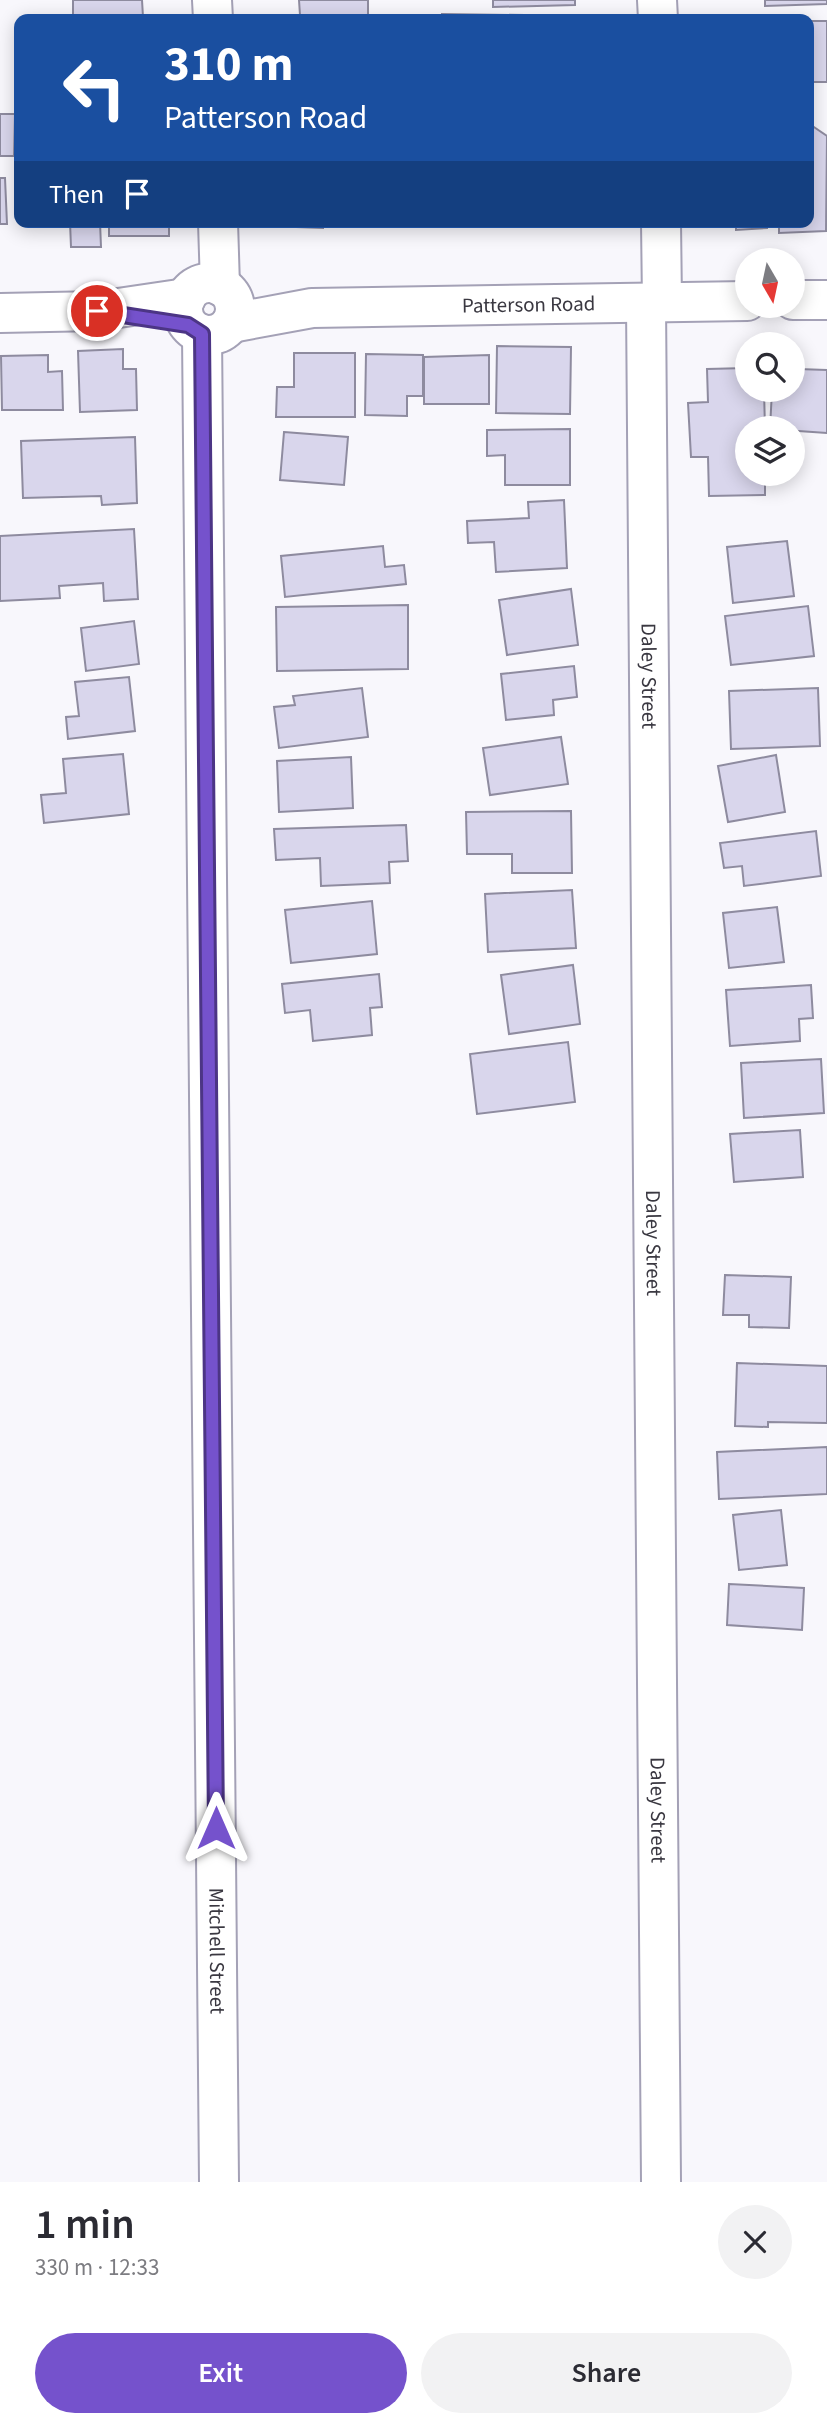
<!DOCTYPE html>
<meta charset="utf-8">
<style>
body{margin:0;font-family:"Source Sans 3",sans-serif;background:#f2f2f3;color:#2b2b33;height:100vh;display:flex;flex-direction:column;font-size:26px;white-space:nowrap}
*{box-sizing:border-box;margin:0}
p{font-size:23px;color:#7c7c81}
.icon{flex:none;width:38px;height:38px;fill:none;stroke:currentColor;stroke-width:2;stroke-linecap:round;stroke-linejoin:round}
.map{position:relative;height:2182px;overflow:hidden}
.side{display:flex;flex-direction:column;background:#fff;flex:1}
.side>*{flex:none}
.guide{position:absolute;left:14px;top:14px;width:800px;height:214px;border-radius:14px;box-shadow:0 4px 18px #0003;background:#1a4fa0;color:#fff;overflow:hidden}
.needle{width:46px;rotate:171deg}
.tools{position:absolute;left:735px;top:248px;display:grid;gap:14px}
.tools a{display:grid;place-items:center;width:70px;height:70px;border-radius:50%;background:#fff;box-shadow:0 4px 18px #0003;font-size:35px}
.pin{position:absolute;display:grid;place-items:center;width:60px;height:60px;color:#fff;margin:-30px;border:4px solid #fff;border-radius:50%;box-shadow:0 2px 7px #0007}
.me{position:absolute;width:77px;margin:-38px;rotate:0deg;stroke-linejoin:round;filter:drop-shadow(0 0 5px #0008)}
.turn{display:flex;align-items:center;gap:24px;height:147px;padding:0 35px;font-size:32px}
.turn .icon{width:91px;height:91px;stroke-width:2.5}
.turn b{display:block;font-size:49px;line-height:60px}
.then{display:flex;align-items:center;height:66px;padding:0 35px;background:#0003;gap:14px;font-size:26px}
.round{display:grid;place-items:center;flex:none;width:74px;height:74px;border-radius:37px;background:#f2f2f3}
.overview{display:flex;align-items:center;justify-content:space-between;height:119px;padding:0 35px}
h1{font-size:42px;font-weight:600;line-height:52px}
.button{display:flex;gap:14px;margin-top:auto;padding:14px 35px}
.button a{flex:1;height:80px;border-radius:42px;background:#7552cc;color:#fff;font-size:28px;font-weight:600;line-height:80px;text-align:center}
.button a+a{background:#f2f2f3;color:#2b2b33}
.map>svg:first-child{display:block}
</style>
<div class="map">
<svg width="827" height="2182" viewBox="0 0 827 2182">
<rect width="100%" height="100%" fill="#f8f7fc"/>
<g fill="#d9d6ec" stroke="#8e8b9f" stroke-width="2">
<polygon points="73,0 142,0 143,17 73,19"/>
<polygon points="299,0 368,0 368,15 300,15"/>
<polygon points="493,0 575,0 575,5 493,7"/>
<polygon points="765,0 827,0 827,4 765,6"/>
<polygon points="442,14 593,16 593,19 442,19"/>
<polygon points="430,16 430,19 335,19"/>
<rect x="808" y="21" width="19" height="61"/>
<polygon points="0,114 15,114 14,156 0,156"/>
<polygon points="808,123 827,136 826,231 779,233 779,222 808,222"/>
<polygon points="0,178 5,178 7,224 0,224"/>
<polygon points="70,222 100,222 101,247 71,247"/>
<rect x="109" y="222" width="60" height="14"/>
<polygon points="297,222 323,222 323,228 297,227"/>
<polygon points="736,222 767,222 767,228 736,230"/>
<polygon points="497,346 571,347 570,414 496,413"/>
<polygon points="123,349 123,369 136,369 137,410 80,412 78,351"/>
<polygon points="294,353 355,353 355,417 276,417 277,387 294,387"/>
<polygon points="366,354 423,355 423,396 407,396 407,416 365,415"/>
<polygon points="48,355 48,372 62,371 63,410 2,410 1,356"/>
<polygon points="489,355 489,404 424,404 424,357"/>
<polygon points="747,368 747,390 764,390 765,429 747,429 747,474 765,474 765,495 709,496 708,457 691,457 688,403 708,402 707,369"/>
<polygon points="798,369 827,370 827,433 770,429 772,390 793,390 793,379 797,380"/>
<polygon points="570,429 570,485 505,485 505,455 487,456 487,430"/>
<polygon points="284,432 348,437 344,485 280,480"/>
<polygon points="135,437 137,503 102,505 101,496 23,498 21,441"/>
<polygon points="564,500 567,568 496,572 494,542 468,543 467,521 529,518 528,502"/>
<polygon points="134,529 138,599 104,601 103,583 59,586 60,598 0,601 0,536"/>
<polygon points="787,541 794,596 733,603 727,547"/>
<polygon points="383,546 385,567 404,565 406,584 285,597 281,556"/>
<polygon points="571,589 578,645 507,655 499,600"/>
<polygon points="408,605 408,669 277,671 276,607"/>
<polygon points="808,606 814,656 731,665 725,616"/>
<polygon points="134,621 139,664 86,671 81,628"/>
<polygon points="574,666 577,697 553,700 554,715 506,720 501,674"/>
<polygon points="129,677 135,731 68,739 66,717 79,716 75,682"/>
<polygon points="362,688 368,737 279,748 274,707 295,705 293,696"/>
<polygon points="818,688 820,746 731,749 729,691"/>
<polygon points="561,737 568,784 490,795 483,748"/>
<polygon points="123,754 129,814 44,823 41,795 66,793 63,759"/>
<polygon points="776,755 785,812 728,822 718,766"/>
<polygon points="351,757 353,808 279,812 277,761"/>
<polygon points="571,811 572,873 512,873 512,854 467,854 466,812"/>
<polygon points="406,825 408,861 389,862 390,883 321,886 320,858 276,860 274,829"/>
<polygon points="816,831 821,876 744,886 742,866 724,868 720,843"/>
<polygon points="572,890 576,948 488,952 485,894"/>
<polygon points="372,901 377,954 291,963 285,910"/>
<polygon points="777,907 784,962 729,968 723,913"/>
<polygon points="573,965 580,1024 509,1034 501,975"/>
<polygon points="379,974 382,1007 370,1008 372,1035 313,1041 310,1010 285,1013 282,984"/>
<polygon points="811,985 813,1018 799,1019 800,1041 730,1046 726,990"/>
<polygon points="568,1042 575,1102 477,1114 470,1054"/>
<polygon points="821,1059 824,1113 744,1118 741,1063"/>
<polygon points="800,1130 803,1177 734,1182 730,1134"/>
<polygon points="725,1275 791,1277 789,1328 749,1327 749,1315 723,1315"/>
<polygon points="737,1363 827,1366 827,1423 768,1422 768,1427 735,1426"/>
<polygon points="827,1447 827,1494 719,1499 717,1452"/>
<polygon points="781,1510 787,1565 739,1570 733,1515"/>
<polygon points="729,1584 804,1588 802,1630 727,1625"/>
</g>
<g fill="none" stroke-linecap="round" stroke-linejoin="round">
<g stroke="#a4a1b6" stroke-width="42">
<g id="minor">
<polyline points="212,0 213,19"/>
<polyline points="657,0 658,19"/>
<polyline points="218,222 220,286"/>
<polyline points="661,222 662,302"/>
<circle cx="209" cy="309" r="26"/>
<polyline points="793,300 827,300"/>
<path id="s1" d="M 646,303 L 661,2182"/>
<polyline points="0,313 98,311 186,298"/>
<path id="s2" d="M 231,323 L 312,308 L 747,301"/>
<path id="s3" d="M 202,334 L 219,2182"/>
</g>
</g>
<use href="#minor" stroke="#fff" stroke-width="38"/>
</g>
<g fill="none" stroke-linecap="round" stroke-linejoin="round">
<g stroke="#4c3585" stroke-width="18">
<polyline id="route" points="97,311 188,325 202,334 216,1828"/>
</g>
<use href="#route" stroke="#7552cc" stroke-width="12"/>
</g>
<g text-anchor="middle" stroke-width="5" stroke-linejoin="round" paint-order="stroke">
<g font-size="21" fill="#3a3841" stroke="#fff">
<text dy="7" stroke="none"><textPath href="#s2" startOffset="299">Patterson Road</textPath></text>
<text dy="7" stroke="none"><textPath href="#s1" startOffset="373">Daley Street</textPath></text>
<text dy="7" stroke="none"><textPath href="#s1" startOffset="940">Daley Street</textPath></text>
<text dy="7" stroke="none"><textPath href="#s1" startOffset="1507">Daley Street</textPath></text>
<text dy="7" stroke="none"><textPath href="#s3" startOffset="1617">Mitchell Street</textPath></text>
</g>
</g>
</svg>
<div class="tools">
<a><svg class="needle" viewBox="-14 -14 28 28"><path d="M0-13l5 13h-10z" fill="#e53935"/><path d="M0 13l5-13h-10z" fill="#7c7c81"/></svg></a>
<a><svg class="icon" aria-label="search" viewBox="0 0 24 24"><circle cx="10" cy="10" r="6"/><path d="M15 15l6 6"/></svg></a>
<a><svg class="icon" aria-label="layers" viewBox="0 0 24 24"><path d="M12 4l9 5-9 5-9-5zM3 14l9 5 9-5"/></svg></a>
</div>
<div class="pin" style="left:97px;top:311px;background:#d93025"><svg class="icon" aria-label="arrive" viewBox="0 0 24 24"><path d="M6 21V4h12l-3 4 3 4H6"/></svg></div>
<svg class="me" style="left:216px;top:1828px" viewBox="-20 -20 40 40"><path d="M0-17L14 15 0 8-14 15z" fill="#7552cc" stroke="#fff" stroke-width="4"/></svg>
<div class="guide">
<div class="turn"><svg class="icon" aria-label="left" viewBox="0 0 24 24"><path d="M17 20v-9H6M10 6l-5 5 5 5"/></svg><div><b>310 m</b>Patterson Road</div></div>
<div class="then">Then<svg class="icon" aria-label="arrive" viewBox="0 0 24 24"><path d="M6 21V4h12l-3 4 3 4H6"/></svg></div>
</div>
</div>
<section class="side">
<div class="overview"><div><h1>1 min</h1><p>330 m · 12:33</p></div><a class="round"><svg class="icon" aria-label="close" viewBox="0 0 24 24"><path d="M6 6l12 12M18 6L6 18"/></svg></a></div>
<div class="button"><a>Exit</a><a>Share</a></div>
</section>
